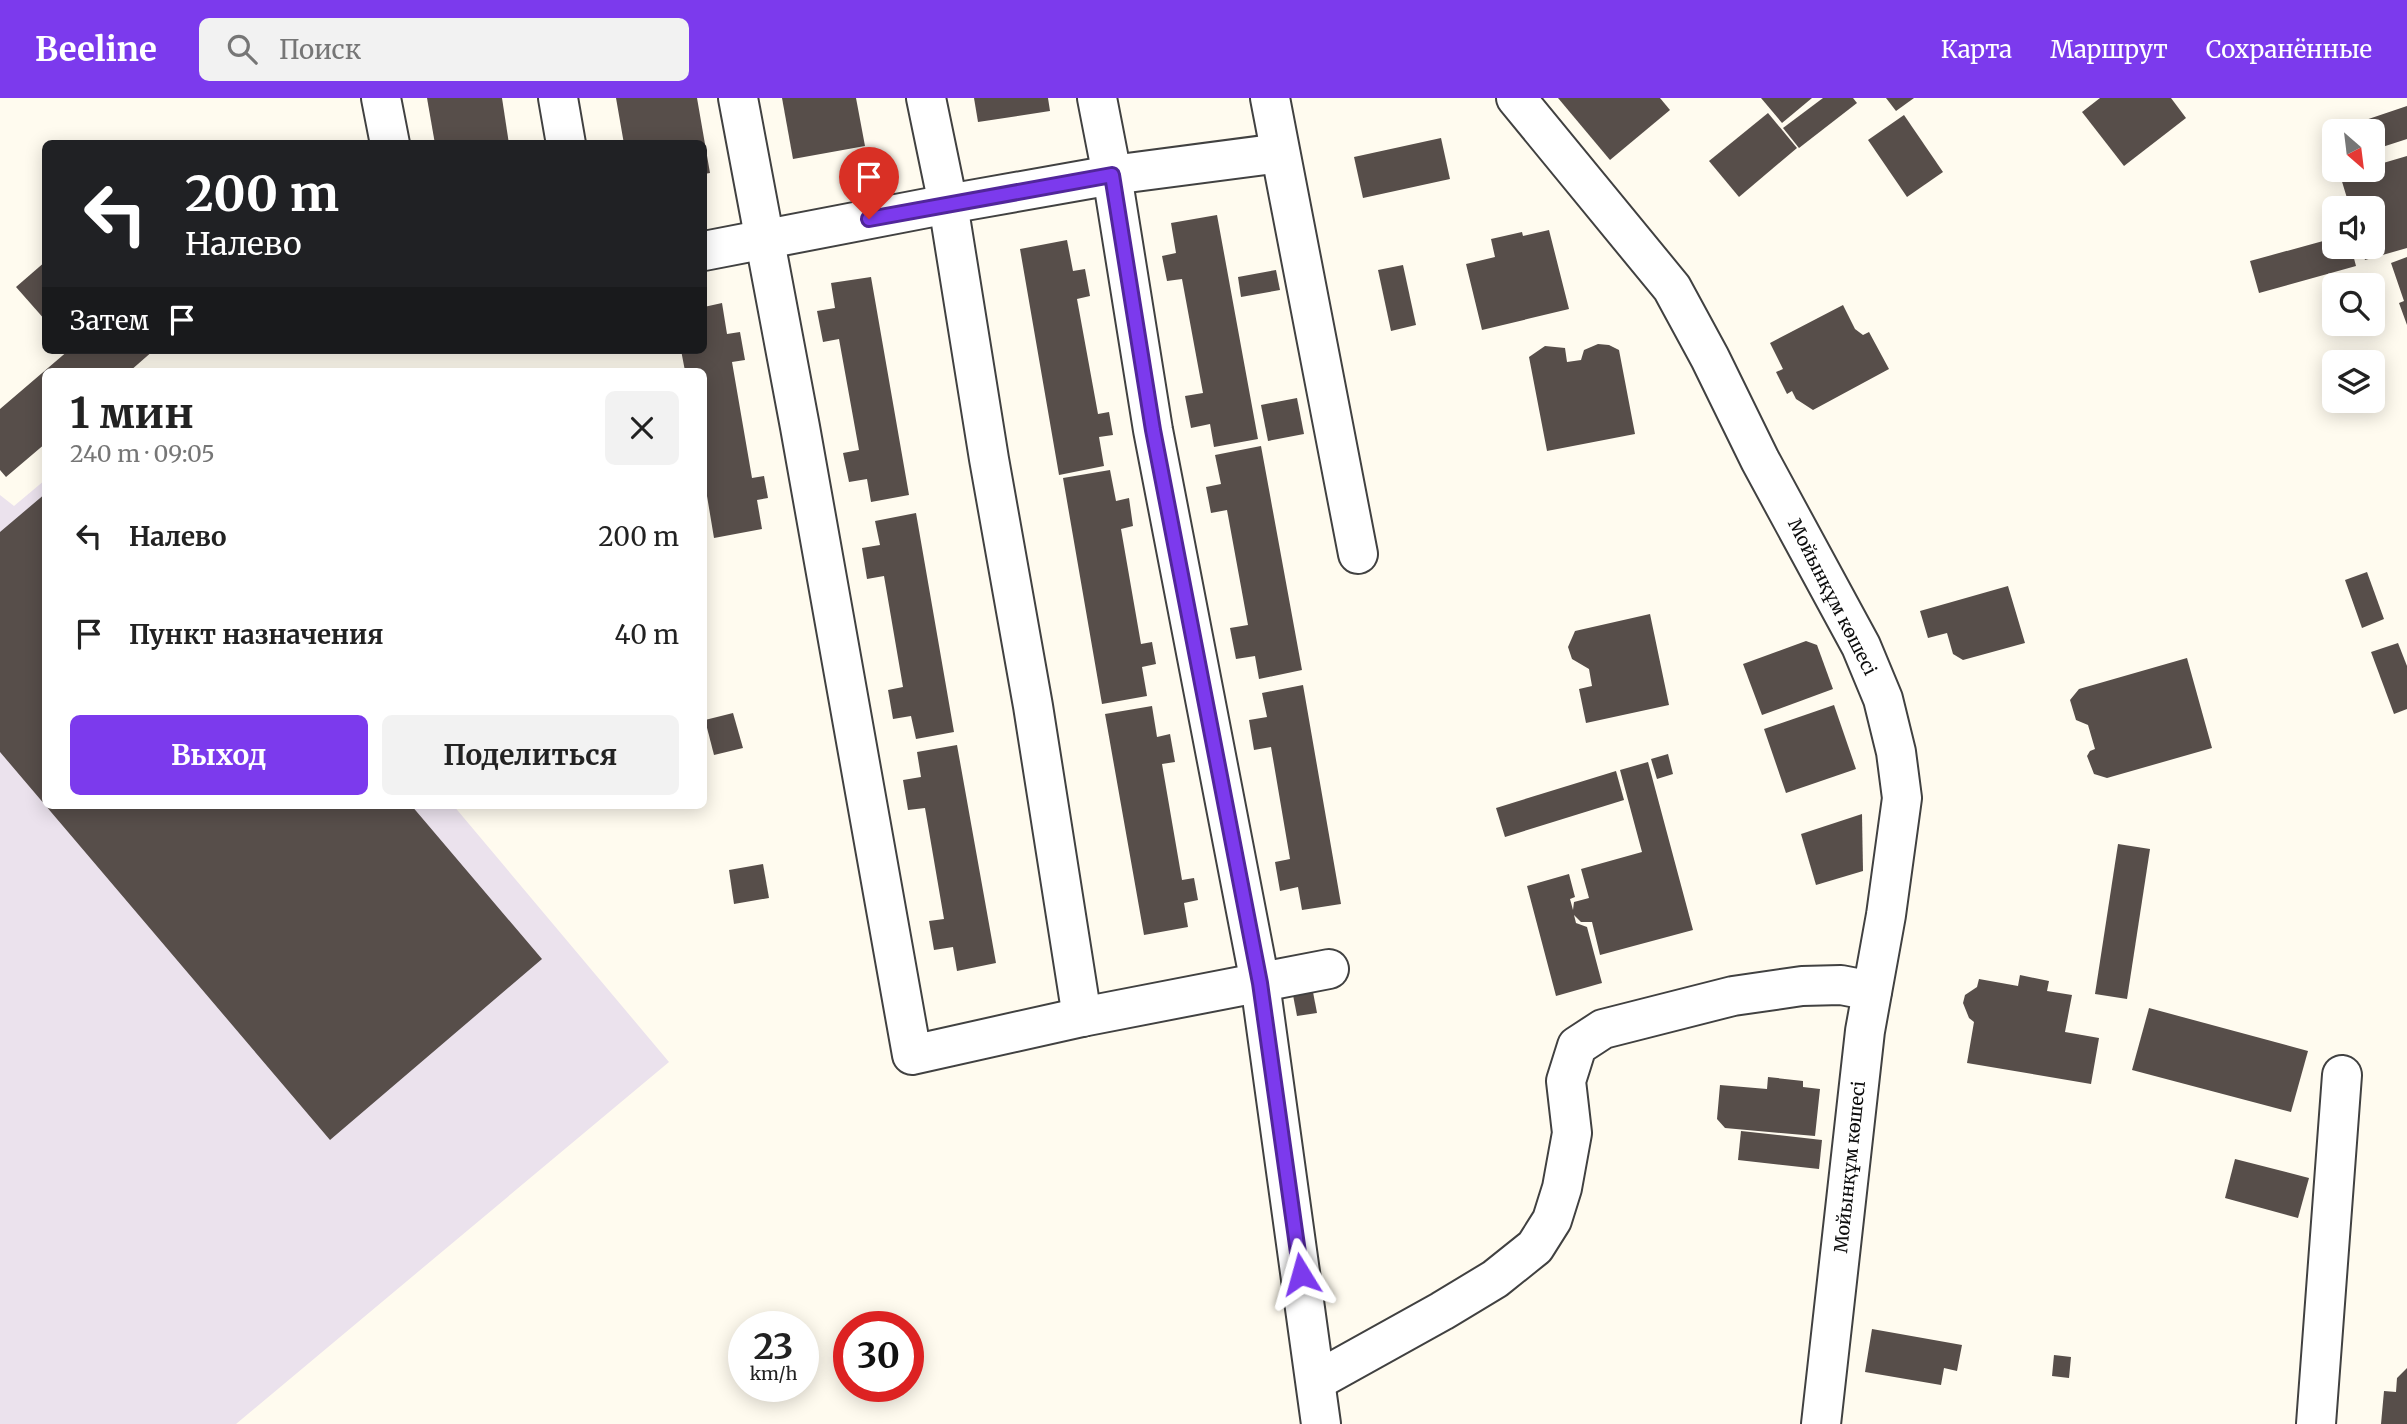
<!DOCTYPE html>
<html lang="ru">
<meta charset="utf-8">
<style>
body{margin:0;font-family:Merriweather,serif;background:#f2f2f2;color:#222;height:100vh;display:flex;flex-direction:column;font-size:26px;white-space:nowrap}
*{box-sizing:border-box;margin:0}
p{font-size:23px;color:#767676}
.icon{flex:none;width:38px;height:38px;fill:none;stroke:currentColor;stroke-width:2;stroke-linecap:round;stroke-linejoin:round}
.map{position:relative;flex:1;overflow:hidden}
.drawer{position:absolute;left:42px;top:270px;width:665px;height:441px;display:flex;flex-direction:column;background:#fff;border-radius:10px;box-shadow:0 4px 18px #0003}
.drawer>*{flex:none}
.banner{position:absolute;left:42px;top:42px;width:665px;height:214px;border-radius:10px;box-shadow:0 4px 18px #0003;background:#202124;color:#fff;overflow:hidden}
.needle{width:46px;rotate:152deg}
.buttons{position:absolute;left:2322px;top:21px;display:grid;gap:14px}
.buttons a{display:grid;place-items:center;width:63px;height:63px;border-radius:10px;background:#fff;box-shadow:0 4px 18px #0003;font-size:35px}
.speed{position:absolute;left:728px;top:1213px;display:flex;gap:14px;font-size:35px;font-weight:700;text-align:center}
.speed>*{display:grid;place-content:center;width:91px;height:91px;border-radius:50%;background:#fff;box-shadow:0 4px 18px #0003;line-height:1}
.speed small{font-size:18px;font-weight:400}
.speed .limit{border:10px solid #d22;background:#fff;color:#111}
.pin{position:absolute;display:grid;place-items:center;width:60px;height:60px;color:#fff;margin:-72px -30px;border-radius:50% 50% 50% 0;rotate:-45deg;box-shadow:0 0 7px #0007}
.pin .icon{rotate:45deg}
.me{position:absolute;width:77px;margin:-38px;rotate:352deg;stroke-linejoin:round;filter:drop-shadow(0 0 5px #0008)}
.turn{display:flex;align-items:center;gap:24px;height:147px;padding:0 28px;font-size:32px}
.turn .icon{width:91px;height:91px;stroke-width:2.5}
.turn b{display:block;font-size:49px;line-height:60px}
.then{display:flex;align-items:center;height:66px;padding:0 28px;background:#0003;gap:14px;font-size:26px}
.round{display:grid;place-items:center;flex:none;width:74px;height:74px;border-radius:10px;background:#f2f2f2}
.overview{display:flex;align-items:center;justify-content:space-between;height:119px;padding:0 28px}
h1{font-size:42px;font-weight:700;line-height:52px}
.action{display:flex;gap:14px;margin-top:auto;padding:14px 28px}
.action a{flex:1;height:80px;border-radius:10px;background:#7c3aed;color:#fff;font-size:28px;font-weight:700;line-height:80px;text-align:center}
.action a+a{background:#f2f2f2;color:#222}
ul{padding:0;list-style:none}
li{display:flex;align-items:center;gap:21px;height:98px;padding:0 28px}
li div{flex:1}
li b{display:block;font-size:26px}
li em{font-style:normal}
header{display:flex;align-items:center;gap:42px;box-sizing:border-box;height:98px;padding:0 35px;background:#7c3aed;color:#fff}
header strong{font-size:33px}
nav{display:flex;gap:38px;margin-inline-start:auto;font-size:24px}
.search{width:490px;height:63px;background:#f2f2f2;display:flex;align-items:center;gap:18px;box-sizing:border-box;padding:0 24px;border-radius:10px;color:#767676;font-size:26px}
.map>svg:first-child{display:block}
</style>
<header>
<strong>Beeline</strong>
<div class="search"><svg class="icon" aria-label="search" viewBox="0 0 24 24"><circle cx="10" cy="10" r="6"/><path d="M15 15l6 6"/></svg>Поиск</div>
<nav><a>Карта</a><a>Маршрут</a><a>Сохранённые</a></nav>
</header>
<div class="map">
<svg width="2407" height="1326" viewBox="0 0 2407 1326">
<rect width="100%" height="100%" fill="#fffbef"/>
<polygon fill="#ebe2ed" points="45,382 46,707 453,707 669,964 236,1326 0,1326 0,397 14,408"/>
<g fill="#574e4a">
<polygon points="427,0 502,0 509,46 435,46"/>
<polygon points="616,0 697,0 710,75 704,76 704,46 624,46"/>
<polygon points="782,0 856,0 865,48 793,61"/>
<polygon points="974,0 1048,0 1050,13 978,24"/>
<polygon points="1558,0 1660,0 1670,12 1610,62"/>
<polygon points="1761,0 1812,0 1782,25"/>
<polygon points="1823,0 1853,0 1857,5 1799,50 1783,30"/>
<polygon points="1886,0 1914,0 1896,13"/>
<polygon points="2100,0 2171,0 2186,20 2124,68 2082,14"/>
<polygon points="2407,8 2407,41 2373,52 2373,33 2334,33 2334,65 2324,36"/>
<polygon points="1768,15 1797,50 1739,99 1709,63"/>
<polygon points="1904,17 1943,74 1907,99 1868,42"/>
<polygon points="1441,40 1450,81 1363,100 1354,59"/>
<polygon points="2407,58 2407,150 2365,162 2361,149 2373,149 2373,110 2350,110 2340,77 2359,72 2373,72 2373,68"/>
<polygon points="1217,117 1258,341 1214,349 1210,326 1191,330 1185,298 1203,295 1182,181 1167,183 1162,158 1176,155 1171,125"/>
<polygon points="1549,132 1569,211 1482,232 1466,166 1495,159 1491,141 1522,134 1523,138"/>
<polygon points="2334,140 2334,149 2351,149 2356,168 2259,195 2250,163"/>
<polygon points="1067,142 1073,173 1085,171 1090,198 1077,201 1098,316 1109,314 1113,337 1099,339 1104,368 1059,377 1020,151"/>
<polygon points="2407,159 2407,227 2399,205 2404,203 2391,165"/>
<polygon points="46,163 46,223 16,189"/>
<polygon points="1403,167 1416,227 1391,233 1378,172"/>
<polygon points="1276,172 1280,192 1241,199 1238,179"/>
<polygon points="871,179 909,397 871,404 867,381 849,384 843,355 859,352 839,241 823,244 817,213 835,210 831,185"/>
<polygon points="722,205 727,236 740,234 745,262 732,264 752,380 764,378 768,400 757,402 762,431 714,440 704,380 704,273 685,273 681,252 704,252 704,209"/>
<polygon points="1843,207 1855,231 1863,237 1869,234 1889,271 1813,312 1796,301 1792,293 1787,296 1776,274 1783,271 1770,245"/>
<polygon points="1598,246 1609,247 1619,252 1635,336 1547,353 1529,259 1545,248 1565,250 1567,264 1581,262 1584,252"/>
<polygon points="69,252 154,252 130,273 46,273 46,345 6,379 0,372 0,311"/>
<polygon points="1297,300 1304,336 1268,343 1261,307"/>
<polygon points="1261,348 1302,572 1259,581 1255,558 1236,561 1230,530 1248,527 1227,412 1211,415 1206,389 1221,386 1215,357"/>
<polygon points="1110,372 1116,403 1129,400 1133,428 1121,431 1141,546 1152,544 1156,566 1142,569 1147,598 1102,606 1063,380"/>
<polygon points="46,395 46,707 411,707 542,861 330,1042 0,654 0,434"/>
<polygon points="916,415 954,634 916,641 911,618 893,621 888,592 903,589 884,478 867,481 862,450 880,447 875,423"/>
<polygon points="2367,474 2384,521 2362,530 2345,482"/>
<polygon points="2008,488 2025,545 1963,562 1953,556 1947,535 1928,540 1920,513"/>
<polygon points="1650,516 1669,607 1586,625 1579,591 1592,588 1589,571 1572,561 1568,549 1575,533"/>
<polygon points="1806,543 1817,547 1833,591 1762,617 1743,566"/>
<polygon points="2398,545 2407,568 2407,611 2394,616 2371,554"/>
<polygon points="2187,560 2212,650 2107,680 2094,676 2087,658 2090,653 2095,651 2088,627 2076,622 2070,602 2079,591"/>
<polygon points="1303,587 1341,806 1302,812 1298,789 1280,793 1275,764 1290,761 1271,649 1254,652 1249,622 1267,619 1262,595"/>
<polygon points="1834,607 1856,671 1786,695 1764,631"/>
<polygon points="1152,608 1157,639 1170,636 1175,664 1162,666 1182,782 1194,780 1198,802 1184,805 1188,829 1144,837 1105,616"/>
<polygon points="733,615 743,650 714,657 705,622"/>
<polygon points="957,647 996,865 957,873 953,849 934,852 929,823 944,821 925,710 908,712 903,682 921,679 917,654"/>
<polygon points="1668,656 1673,676 1657,681 1651,661"/>
<polygon points="1648,664 1693,832 1600,857 1592,824 1581,824 1574,817 1576,825 1587,829 1602,885 1556,898 1527,788 1569,776 1575,799 1570,801 1573,812 1574,804 1589,800 1581,771 1642,754 1620,672"/>
<polygon points="1616,673 1624,702 1505,739 1496,710"/>
<polygon points="1862,716 1863,773 1816,787 1801,736"/>
<polygon points="2118,746 2150,751 2127,901 2095,896"/>
<polygon points="763,766 769,800 734,806 729,772"/>
<polygon points="2020,877 2049,883 2047,893 2072,897 2065,934 2099,940 2091,986 1967,965 1974,924 1969,920 1963,905 1965,897 1977,889 1979,881 2018,888"/>
<polygon points="1313,894 1317,915 1297,918 1293,897"/>
<polygon points="2149,910 2308,953 2291,1014 2132,972"/>
<polygon points="1768,979 1803,983 1803,989 1820,991 1815,1038 1725,1030 1717,1021 1720,987 1767,991"/>
<polygon points="1741,1033 1822,1042 1819,1071 1738,1062"/>
<polygon points="2235,1061 2309,1080 2298,1120 2225,1100"/>
<polygon points="1872,1231 1962,1247 1957,1273 1944,1270 1941,1287 1865,1274"/>
<polygon points="2054,1257 2071,1259 2069,1280 2052,1278"/>
<polygon points="2407,1270 2407,1326 2381,1326 2384,1293 2396,1294 2397,1280"/>
</g>
<g fill="none" stroke-linecap="round" stroke-linejoin="round">
<g stroke="#414141" stroke-width="42">
<g id="minor">
<polyline points="381,0 390,46"/>
<polyline points="558,0 566,46"/>
<polyline points="738,0 800,329 912,957 1082,919 1329,871"/>
<polyline points="926,0 948,106 989,361 1033,608 1082,919"/>
<polyline points="1097,0 1112,77 1153,332 1260,885 1321,1326"/>
<polyline points="1270,0 1358,456"/>
<polyline points="1516,0 1672,190 1710,260 1760,362 1861,548 1883,601 1896,654 1902,700 1886,817 1865,933 1821,1326"/>
<polyline points="704,153 948,106 1112,77 1280,55"/>
<polyline points="1316,1283 1442,1213 1495,1181 1535,1149 1552,1122 1562,1090 1572,1035 1566,983 1577,948 1603,931 1733,898 1802,888 1841,887 1872,893"/>
<polyline points="2316,1326 2342,977"/>
</g>
</g>
<use href="#minor" stroke="#fff" stroke-width="38"/>
</g>
<g fill="none" stroke-linecap="round" stroke-linejoin="round">
<g stroke="#51269a" stroke-width="18">
<polyline id="route" points="869,121 1112,77 1153,332 1260,885 1301,1176"/>
</g>
<use href="#route" stroke="#7c3aed" stroke-width="12"/>
</g>
<g text-anchor="middle" stroke-width="7" stroke-linejoin="round" paint-order="stroke">
<g font-size="18" fill="#0e0e0e" stroke="#fff">
<text transform="translate(1832 499) rotate(63)" y="6">Мойынқұм көшесі</text>
<text transform="translate(1850 1069) rotate(-84)" y="6">Мойынқұм көшесі</text>
</g>
</g>
</svg>
<div class="buttons">
<a><svg class="needle" viewBox="-14 -14 28 28"><path d="M0-13l5 13h-10z" fill="#e53935"/><path d="M0 13l5-13h-10z" fill="#767676"/></svg></a>
<a><svg class="icon" aria-label="sound" viewBox="0 0 24 24"><path d="M4 9h4l5-4v14l-5-4H4zM17 9q2 3 0 6"/></svg></a>
<a><svg class="icon" aria-label="search" viewBox="0 0 24 24"><circle cx="10" cy="10" r="6"/><path d="M15 15l6 6"/></svg></a>
<a><svg class="icon" aria-label="layers" viewBox="0 0 24 24"><path d="M12 4l9 5-9 5-9-5zM3 14l9 5 9-5"/></svg></a>
</div>
<div class="speed"><div>23<small>km/h</small></div><div class="limit">30</div></div>
<div class="pin" style="left:869px;top:121px;background:#d93025"><svg class="icon" aria-label="arrive" viewBox="0 0 24 24"><path d="M6 21V4h12l-3 4 3 4H6"/></svg></div>
<svg class="me" style="left:1301px;top:1176px" viewBox="-20 -20 40 40"><path d="M0-17L14 15 0 8-14 15z" fill="#7c3aed" stroke="#fff" stroke-width="4"/></svg>
<div class="banner">
<div class="turn"><svg class="icon" aria-label="left" viewBox="0 0 24 24"><path d="M17 20v-9H6M10 6l-5 5 5 5"/></svg><div><b>200 m</b>Налево</div></div>
<div class="then">Затем<svg class="icon" aria-label="arrive" viewBox="0 0 24 24"><path d="M6 21V4h12l-3 4 3 4H6"/></svg></div>
</div>
<section class="drawer">
<div class="overview"><div><h1>1 мин</h1><p>240 m · 09:05</p></div><a class="round"><svg class="icon" aria-label="close" viewBox="0 0 24 24"><path d="M6 6l12 12M18 6L6 18"/></svg></a></div>
<ul>
<li><svg class="icon" aria-label="left" viewBox="0 0 24 24"><path d="M17 20v-9H6M10 6l-5 5 5 5"/></svg><div><b>Налево</b></div><em>200 m</em></li>
<li><svg class="icon" aria-label="arrive" viewBox="0 0 24 24"><path d="M6 21V4h12l-3 4 3 4H6"/></svg><div><b>Пункт назначения</b></div><em>40 m</em></li>
</ul>
<div class="action"><a>Выход</a><a>Поделиться</a></div>
</section>
</div>
